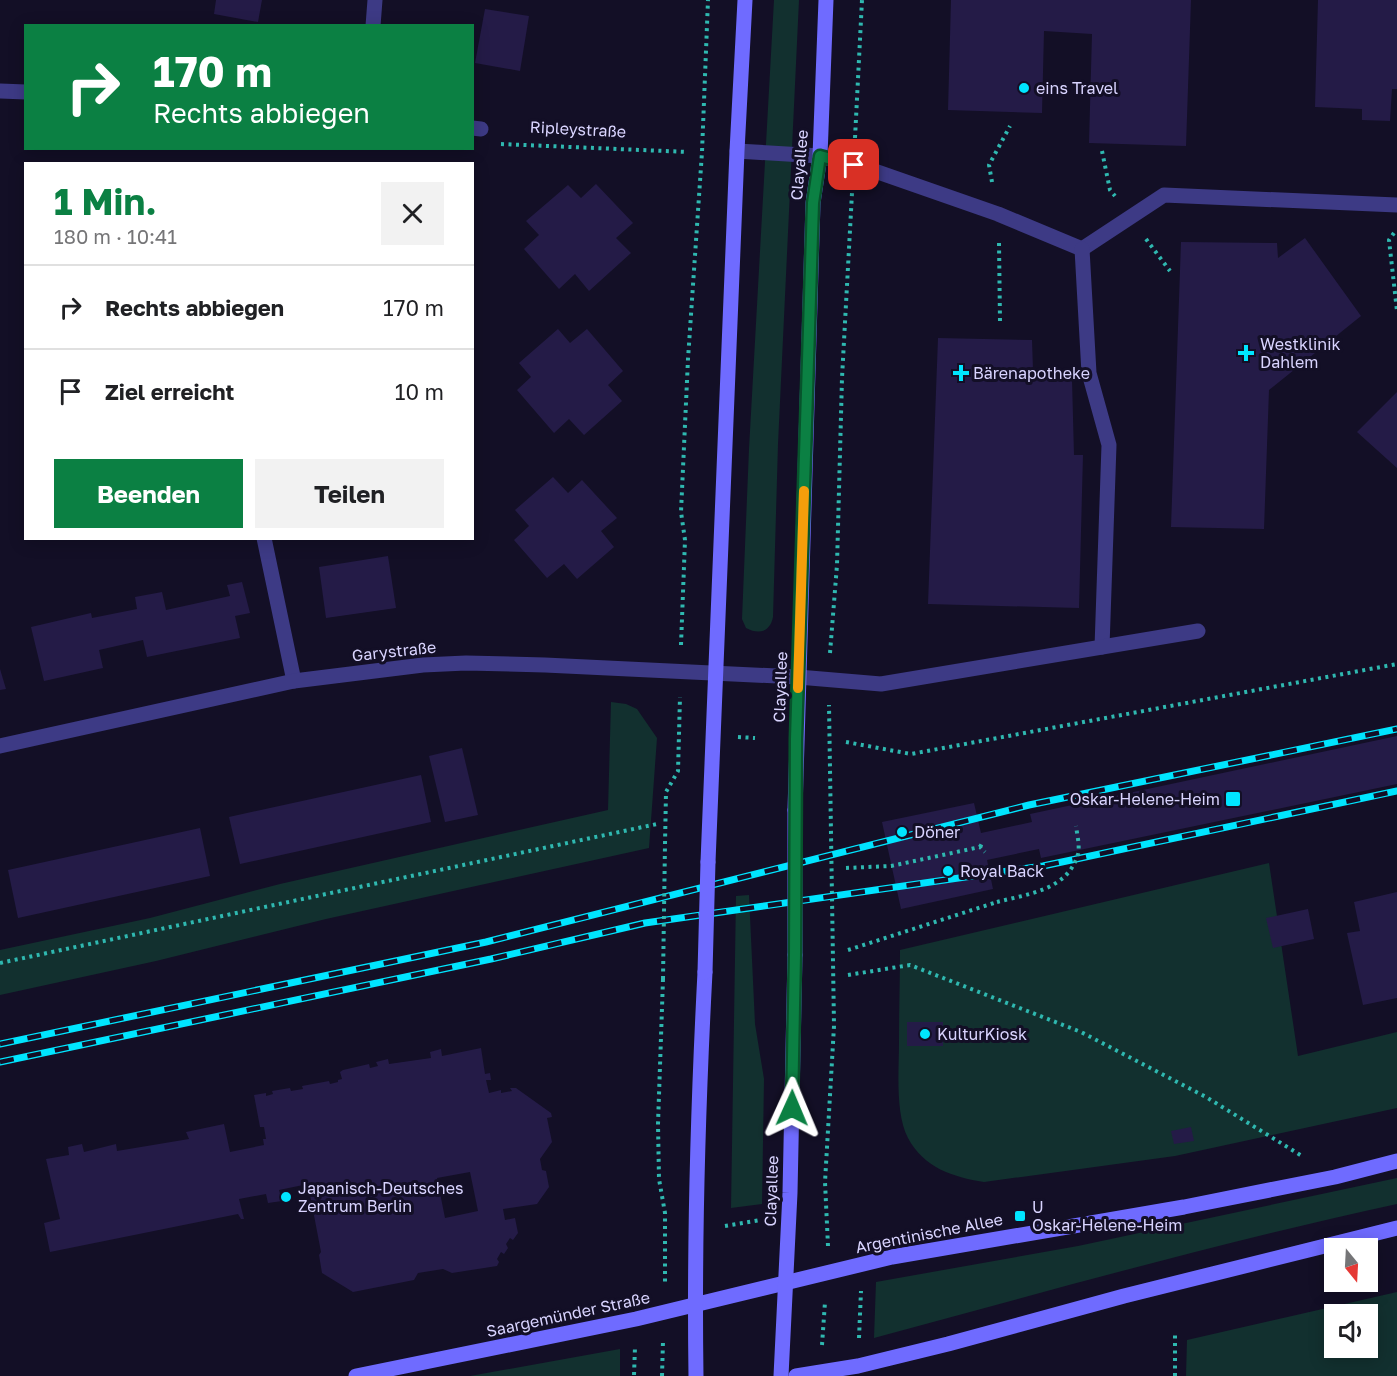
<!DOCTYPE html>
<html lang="de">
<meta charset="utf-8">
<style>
body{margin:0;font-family:"Golos Text",sans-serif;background:#f2f2f2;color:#202124;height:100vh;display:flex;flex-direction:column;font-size:22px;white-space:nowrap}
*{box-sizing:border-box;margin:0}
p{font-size:20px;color:#757577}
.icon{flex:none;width:33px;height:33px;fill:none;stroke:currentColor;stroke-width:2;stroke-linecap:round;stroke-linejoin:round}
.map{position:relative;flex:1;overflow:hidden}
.drawer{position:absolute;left:24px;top:162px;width:450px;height:378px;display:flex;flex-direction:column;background:#fff;border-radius:0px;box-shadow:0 3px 15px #0003}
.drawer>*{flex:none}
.banner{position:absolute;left:24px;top:24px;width:450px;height:126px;border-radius:0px;box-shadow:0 3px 15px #0003;background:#0b8043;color:#fff;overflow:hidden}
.needle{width:39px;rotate:162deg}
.buttons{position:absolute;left:1324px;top:1238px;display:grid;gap:12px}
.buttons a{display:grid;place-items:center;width:54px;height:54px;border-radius:0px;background:#fff;box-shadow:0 3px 15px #0003;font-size:30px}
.pin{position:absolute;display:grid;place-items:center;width:51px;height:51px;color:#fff;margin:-26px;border-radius:12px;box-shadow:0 3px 9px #0006}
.me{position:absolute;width:66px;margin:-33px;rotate:1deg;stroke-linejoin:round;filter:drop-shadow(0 0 4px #0008)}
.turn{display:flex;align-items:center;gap:21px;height:126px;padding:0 30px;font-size:27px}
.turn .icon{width:78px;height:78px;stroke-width:2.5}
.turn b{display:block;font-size:42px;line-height:51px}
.round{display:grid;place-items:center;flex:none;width:63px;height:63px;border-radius:0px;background:#f2f2f2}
.head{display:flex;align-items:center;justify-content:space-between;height:102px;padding:0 30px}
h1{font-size:36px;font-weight:700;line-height:45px;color:#0b8043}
.button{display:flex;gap:12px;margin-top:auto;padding:12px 30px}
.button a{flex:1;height:69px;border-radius:0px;background:#0b8043;color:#fff;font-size:24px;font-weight:700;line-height:69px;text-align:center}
.button a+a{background:#f2f2f2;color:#202124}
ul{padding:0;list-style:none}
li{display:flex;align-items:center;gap:18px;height:84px;padding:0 30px;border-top:2px solid #e0e0e0}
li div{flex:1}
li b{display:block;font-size:22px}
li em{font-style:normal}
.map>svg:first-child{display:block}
</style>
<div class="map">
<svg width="1397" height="1376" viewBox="0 0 1397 1376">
<rect width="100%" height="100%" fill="#130f26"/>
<g fill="#12302f" fill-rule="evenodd">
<path d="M 774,0 L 799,0 L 778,444 L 773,617 C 770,632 759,635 746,628 L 742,619 L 749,449 Z"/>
<polygon points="611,702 626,704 637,709 657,738 649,848 326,919 156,961 0,995 0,950 150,918 280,884 608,810"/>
<path d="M 1269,863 L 1298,1056 L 1397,1032 L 1397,1108 L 1175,1156 L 984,1182 C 953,1177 924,1168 908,1138 C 895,1113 899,1070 899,1042 C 899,1011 900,981 900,950 Z"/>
<polygon points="749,895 755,1024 764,1079 762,1204 731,1208 736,896"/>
<path d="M 1397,1178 L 1397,1204 C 1221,1242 1048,1291 874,1338 L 876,1282 L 1078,1246 Z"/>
<path d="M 1397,1292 L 1397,1376 L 1186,1376 L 1187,1340 ZM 1335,1314 L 1368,1314 L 1368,1347 L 1335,1347 Z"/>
<polygon points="620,1349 620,1376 470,1376"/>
</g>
<g fill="#241b47" fill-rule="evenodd">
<polygon points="216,0 262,0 258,22 214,14"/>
<polygon points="951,0 1191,0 1186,146 1089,143 1092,34 1044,31 1042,113 948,110"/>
<polygon points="1318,0 1397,0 1397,89 1392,89 1390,121 1362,120 1362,109 1315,107"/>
<polygon points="485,9 529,16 520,71 475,63"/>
<polygon points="596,184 633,223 616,238 631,253 589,291 575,274 559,289 524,249 539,235 526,221 568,185 581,198"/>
<polygon points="1305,238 1361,316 1269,390 1264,529 1171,527 1181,242 1277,243 1278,258"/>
<polygon points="558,329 570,343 587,329 623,371 608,385 622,401 584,435 569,419 554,433 517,390 531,377 519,363"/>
<polygon points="938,338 1032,340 1033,370 1058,380 1072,380 1074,455 1083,455 1079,608 928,604"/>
<polygon points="1397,392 1397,468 1357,432"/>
<polygon points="553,477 568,493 582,480 617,518 601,531 614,547 577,579 564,564 547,578 514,540 529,526 515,510"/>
<polygon points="388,556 396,608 326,618 319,567"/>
<polygon points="242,582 250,613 235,616 240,638 147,657 143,640 99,650 103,668 44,681 31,627 91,613 92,618 137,609 135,597 162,592 166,610 230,596 227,585"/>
<polygon points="0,669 6,689 0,690"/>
<polygon points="1397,736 1397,784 1041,858 1039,849 987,860 993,889 901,909 882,822 974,803 981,833 1032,822 1030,814"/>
<polygon points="462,748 478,815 445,822 429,756"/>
<polygon points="421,775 431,822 240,864 229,817"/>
<polygon points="200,828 210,876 18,918 8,870"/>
<polygon points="1397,892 1397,998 1363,1005 1347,933 1360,931 1354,902"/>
<polygon points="1308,909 1314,939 1273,948 1266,918"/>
<rect x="907" y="1022" width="36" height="24"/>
<path d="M 481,1048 L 485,1074 L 490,1073 L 491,1080 L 486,1080 L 489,1093 L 501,1090 L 501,1093 L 512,1091 L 510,1088 L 516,1088 L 551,1113 L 552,1117 L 547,1118 L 552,1142 L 540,1159 L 542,1170 L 546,1171 L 549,1187 L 537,1204 L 503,1209 L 505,1220 L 515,1218 L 518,1233 L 513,1240 L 510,1238 L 506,1244 L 508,1248 L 504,1254 L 501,1252 L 497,1259 L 499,1262 L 497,1266 L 452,1273 L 443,1269 L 418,1273 L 414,1280 L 353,1292 L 322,1273 L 319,1255 L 321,1252 L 308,1184 L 279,1190 L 282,1201 L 268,1203 L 266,1194 L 239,1199 L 244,1219 L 241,1219 L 238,1214 L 50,1252 L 44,1223 L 60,1219 L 46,1159 L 69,1155 L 68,1147 L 82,1144 L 84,1152 L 116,1144 L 117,1151 L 189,1139 L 186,1132 L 224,1124 L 230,1152 L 264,1145 L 263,1139 L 266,1139 L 264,1127 L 260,1127 L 254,1095 L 266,1093 L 266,1096 L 273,1094 L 272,1091 L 290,1088 L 291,1091 L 303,1089 L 302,1086 L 329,1081 L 330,1084 L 338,1082 L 338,1080 L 342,1079 L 340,1072 L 343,1070 L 369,1064 L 370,1068 L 378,1066 L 376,1062 L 388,1059 L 389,1064 L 431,1058 L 430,1052 L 441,1049 L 442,1056 ZM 470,1172 L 478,1211 L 445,1218 L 437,1178 Z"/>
<polygon points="1191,1127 1194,1141 1174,1144 1171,1131"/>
</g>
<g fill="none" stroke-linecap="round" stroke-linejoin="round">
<g stroke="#2fb8b0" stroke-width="4" stroke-dasharray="3 4.5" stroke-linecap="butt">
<polyline points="855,138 862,0"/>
<polyline points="501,144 688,152"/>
<polyline points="1102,151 1110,190 1115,196"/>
<polyline points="992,182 989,165 1010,126"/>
<polyline points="1394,233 1389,240 1397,311"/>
<polyline points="1146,239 1170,271"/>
<polyline points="999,243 1000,321"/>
<polyline points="681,645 685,540 681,512 688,359 702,152 708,0"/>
<polyline points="830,653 837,565 842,378 852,193"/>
<polyline points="738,737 755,738"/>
<polyline points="846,742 911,754 1397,664"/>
<polyline points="665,844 666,792 678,771 680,697"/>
<polyline points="980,847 983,841"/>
<polyline points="846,868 891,866 980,847 985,852"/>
<polyline points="848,950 997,902"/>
<polyline points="0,963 657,824"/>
<polyline points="848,975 910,965 1081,1032 1206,1097 1302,1156"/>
<polyline points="663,979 658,1124 659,1179 665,1213 665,1285"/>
<polyline points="725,1226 761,1220"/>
<polyline points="828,1246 825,1182 834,1026 829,705"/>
<polyline points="859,1338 861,1291"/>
<polyline points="822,1345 825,1302"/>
<polyline points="634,1375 635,1347"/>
<polyline points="662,1376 663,1341"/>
<polyline points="1175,1376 1175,1332"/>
</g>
<g stroke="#3d3a85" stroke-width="15">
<polyline points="737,151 820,156 872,170 998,214 1082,249 1164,195 1397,205"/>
<polyline points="1082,249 1089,373 1109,445 1102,647"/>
<polyline points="264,538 294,681"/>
<polyline points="798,677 881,684 1198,631"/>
</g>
<g stroke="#3d3a85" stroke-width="15">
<polyline points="373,26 375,0"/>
<polyline points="0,91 26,92"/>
<polyline points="472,128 481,129"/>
</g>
<polyline stroke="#3d3a85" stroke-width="15" points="0,746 294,681 423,665 466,663 545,665 798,677"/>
<g stroke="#6f6bff" stroke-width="15">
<polyline points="795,810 813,203 820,156 826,0"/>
<polyline points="708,862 737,151 745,0"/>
<polyline points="356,1376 636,1319 892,1257 1184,1207 1335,1177 1397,1161"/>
<path d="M 696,1376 C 694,1242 698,1106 705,972"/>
<polyline points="781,1376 790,1193 795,955"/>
<polyline points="796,1376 858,1366 948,1344 1124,1296 1397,1228"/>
</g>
<g stroke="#00e5ff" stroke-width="7">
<g id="rail">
<polyline points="0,1044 486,942 1029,805 1397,729"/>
<polyline points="0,1062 491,959 645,923 1043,866 1397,791"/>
</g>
</g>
<use href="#rail" stroke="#130f26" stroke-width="4.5" stroke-dasharray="14" stroke-linecap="butt"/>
<g stroke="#2fb8b0" stroke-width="4" stroke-dasharray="3 4.5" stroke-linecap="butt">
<path d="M 997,902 C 1028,894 1068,890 1078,854 C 1080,846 1077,834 1076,826"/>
<polyline points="663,979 665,844"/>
</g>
<g stroke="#6f6bff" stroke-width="15">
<polyline points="795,810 795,955"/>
<polyline points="705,972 708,862"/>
</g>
</g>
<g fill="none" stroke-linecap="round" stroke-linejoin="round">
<g stroke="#07532c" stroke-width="15">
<polyline id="route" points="792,1108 795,955 796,739 813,203 820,156 854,165"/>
</g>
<use href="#route" stroke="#0b8043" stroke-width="10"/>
<polyline stroke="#f59e0b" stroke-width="10" points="798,688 804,491"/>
</g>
<g fill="#00e5ff" stroke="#130f26" stroke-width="2">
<circle cx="1024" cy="88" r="6"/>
<path d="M1243 344h6v6h6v6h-6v6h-6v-6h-6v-6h6z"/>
<path d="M958 364h6v6h6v6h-6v6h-6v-6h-6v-6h6z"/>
<rect x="1225" y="791" width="16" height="16" rx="3"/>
<circle cx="902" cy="832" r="6"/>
<circle cx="948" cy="871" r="6"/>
<circle cx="925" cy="1034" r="6"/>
<circle cx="286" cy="1197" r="6"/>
<rect x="1014" y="1210" width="12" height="12" rx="3"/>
</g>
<g text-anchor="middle" stroke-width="6" stroke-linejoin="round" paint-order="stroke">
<g font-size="16" fill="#d9d4ff" stroke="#130f26" text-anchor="start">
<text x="1036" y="94">eins Travel</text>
<text x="1260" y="350">Westklinik<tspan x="1260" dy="18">Dahlem</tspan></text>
<text x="973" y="379">Bärenapotheke</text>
<text x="1220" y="805" text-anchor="end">Oskar-Helene-Heim</text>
<text x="914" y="838">Döner</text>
<text x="960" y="877">Royal Back</text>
<text x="937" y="1040">KulturKiosk</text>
<text x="298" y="1194">Japanisch-Deutsches<tspan x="298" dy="18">Zentrum Berlin</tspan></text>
<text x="1032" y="1213">U<tspan x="1032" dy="18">Oskar-Helene-Heim</tspan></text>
</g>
<g font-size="16" fill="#d9d4ff" stroke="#130f26">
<text transform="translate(578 129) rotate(3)" y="6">Ripleystraße</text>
<text transform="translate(799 165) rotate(-85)" y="6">Clayallee</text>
<text transform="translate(394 651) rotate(-6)" y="6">Garystraße</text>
<text transform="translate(780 687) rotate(-88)" y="6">Clayallee</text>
<text transform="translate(771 1191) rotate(-88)" y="6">Clayallee</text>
<text transform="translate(929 1233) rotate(-11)" y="6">Argentinische Allee</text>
<text transform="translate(568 1314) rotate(-12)" y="6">Saargemünder Straße</text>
</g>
</g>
</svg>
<div class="buttons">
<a><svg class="needle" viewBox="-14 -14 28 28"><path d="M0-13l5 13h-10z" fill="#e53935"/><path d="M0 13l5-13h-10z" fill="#757577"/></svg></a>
<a><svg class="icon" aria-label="sound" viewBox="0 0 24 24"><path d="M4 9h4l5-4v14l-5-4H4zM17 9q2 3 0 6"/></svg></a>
</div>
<div class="pin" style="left:854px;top:165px;background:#d93025"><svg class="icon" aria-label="arrive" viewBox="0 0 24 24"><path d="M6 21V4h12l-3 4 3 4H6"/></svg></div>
<svg class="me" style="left:792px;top:1108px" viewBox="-20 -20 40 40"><path d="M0-17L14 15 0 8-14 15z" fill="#0b8043" stroke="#fff" stroke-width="4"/></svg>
<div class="banner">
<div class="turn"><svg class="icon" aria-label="right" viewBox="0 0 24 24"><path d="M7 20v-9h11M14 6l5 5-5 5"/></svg><div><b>170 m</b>Rechts abbiegen</div></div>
</div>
<section class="drawer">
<div class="head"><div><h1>1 Min.</h1><p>180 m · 10:41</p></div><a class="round"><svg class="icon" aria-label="close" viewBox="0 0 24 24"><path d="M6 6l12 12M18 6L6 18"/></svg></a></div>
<ul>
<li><svg class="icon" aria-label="right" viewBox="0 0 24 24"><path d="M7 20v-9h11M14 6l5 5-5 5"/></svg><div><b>Rechts abbiegen</b></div><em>170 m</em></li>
<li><svg class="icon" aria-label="arrive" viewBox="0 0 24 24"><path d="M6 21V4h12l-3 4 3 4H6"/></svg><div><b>Ziel erreicht</b></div><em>10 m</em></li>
</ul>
<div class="button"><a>Beenden</a><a>Teilen</a></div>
</section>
</div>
